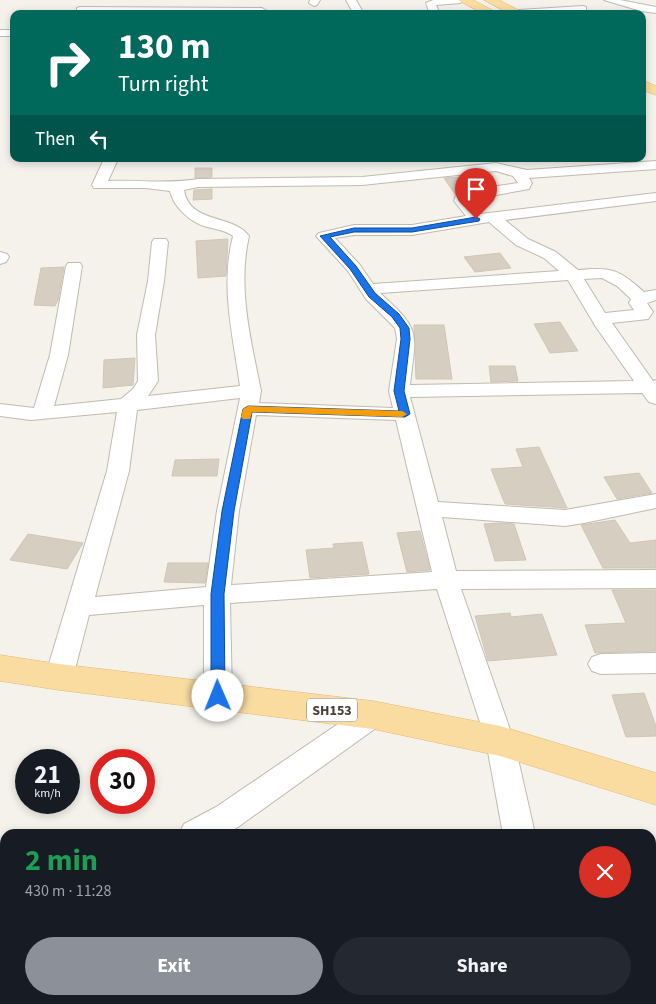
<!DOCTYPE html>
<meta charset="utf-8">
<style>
body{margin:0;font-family:"Source Sans 3",sans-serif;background:#242831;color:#f1f3f6;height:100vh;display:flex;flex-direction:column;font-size:19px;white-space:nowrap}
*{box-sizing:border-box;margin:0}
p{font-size:16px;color:#9ea1a6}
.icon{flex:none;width:28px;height:28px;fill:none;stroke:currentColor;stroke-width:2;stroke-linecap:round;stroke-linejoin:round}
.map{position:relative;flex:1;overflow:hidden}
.side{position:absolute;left:0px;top:829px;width:656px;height:176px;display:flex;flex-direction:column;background:#171b24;border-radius:15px 15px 0 0;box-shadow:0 2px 8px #0003}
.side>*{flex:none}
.banner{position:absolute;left:10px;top:10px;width:636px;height:152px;border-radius:10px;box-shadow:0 2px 8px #0003;background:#00695c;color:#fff;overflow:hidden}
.speed{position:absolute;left:15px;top:749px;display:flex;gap:10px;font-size:25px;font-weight:700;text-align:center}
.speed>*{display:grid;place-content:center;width:65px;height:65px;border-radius:50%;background:#171b24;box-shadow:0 2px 8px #0003;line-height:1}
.speed small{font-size:12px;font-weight:400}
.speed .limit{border:8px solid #d22;background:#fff;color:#111}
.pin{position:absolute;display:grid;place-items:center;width:42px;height:42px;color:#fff;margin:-51px -21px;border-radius:50% 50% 50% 0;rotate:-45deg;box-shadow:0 0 5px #0007}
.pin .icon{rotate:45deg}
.me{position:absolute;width:55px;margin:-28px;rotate:359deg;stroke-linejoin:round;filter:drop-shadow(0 0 4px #0008)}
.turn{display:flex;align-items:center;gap:18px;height:105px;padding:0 25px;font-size:22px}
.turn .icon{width:65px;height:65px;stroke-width:2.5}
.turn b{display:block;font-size:35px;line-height:42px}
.then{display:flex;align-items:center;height:48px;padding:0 25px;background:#0003;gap:10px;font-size:19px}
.round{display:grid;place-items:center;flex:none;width:52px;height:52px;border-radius:26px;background:#242831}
.headline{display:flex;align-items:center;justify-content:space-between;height:85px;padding:0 25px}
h1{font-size:30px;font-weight:700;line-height:38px;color:#1e9e55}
.action{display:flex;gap:10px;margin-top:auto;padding:10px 25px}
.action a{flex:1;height:58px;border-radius:30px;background:#8c9099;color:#fff;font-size:20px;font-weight:700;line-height:58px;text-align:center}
.action a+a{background:#242831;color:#f1f3f6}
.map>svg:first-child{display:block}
</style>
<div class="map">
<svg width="656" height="1004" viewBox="0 0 656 1004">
<rect width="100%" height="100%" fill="#f5f2ec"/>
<g fill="#d7cec2" stroke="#d1c5b5">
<polygon points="195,168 212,168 212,177 195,178"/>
<polygon points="461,177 470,189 455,194 444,178"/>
<polygon points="212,189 212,199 193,200 194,190"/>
<polygon points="228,239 226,276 198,278 196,241"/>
<polygon points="500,253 511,268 475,272 464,257"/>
<polygon points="64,267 58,300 55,306 34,305 41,268"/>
<polygon points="560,322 578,351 550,353 534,324"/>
<polygon points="414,325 444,325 452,379 416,379"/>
<polygon points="135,358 133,385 103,388 104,360"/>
<polygon points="489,366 515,366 518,381 491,382"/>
<polygon points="539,447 567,508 505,504 491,469 523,467 516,449"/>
<polygon points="219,459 217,476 172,476 175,460"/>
<polygon points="639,473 652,493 617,499 604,477"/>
<polygon points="615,520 630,543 656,540 656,568 603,568 581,525"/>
<polygon points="500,523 514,524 526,560 495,561 484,524"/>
<polygon points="420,531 430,570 407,572 397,533"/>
<polygon points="28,534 83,543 67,569 10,560"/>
<polygon points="362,542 369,574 310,578 306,550 334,548 333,544"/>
<polygon points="168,563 208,563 205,583 164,582"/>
<polygon points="612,590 656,590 656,651 595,653 585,625 626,623"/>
<polygon points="510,613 511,617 542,614 557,655 488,661 475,616"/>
<polygon points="644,693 656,726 656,736 626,737 612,695"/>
</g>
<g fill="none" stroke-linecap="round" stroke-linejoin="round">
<g stroke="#c1baaf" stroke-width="2">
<g id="minor">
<polygon points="310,0 320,0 317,5 314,6 309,3"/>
<polygon points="346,0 356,0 364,14 354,14"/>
<polygon points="433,0 465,0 460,3 436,5 440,14 430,14 426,3"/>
<polygon points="604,0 620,0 656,7 656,13 641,11"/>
<polygon points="583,6 586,7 586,11 552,14 514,13 519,10"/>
<polygon points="80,7 262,8 267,11 262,14 77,12 77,8"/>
<rect x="0" y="30" width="14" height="6"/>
<path d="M 104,159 L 118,159 L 108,181 C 138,180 169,184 198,179 L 362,177 L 496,163 L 527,170 L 656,161 L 656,169 L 529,178 L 532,183 L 529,189 L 468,200 L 480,214 L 656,193 L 656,201 L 505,220 L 528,239 L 556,252 L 578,270 C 611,267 619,269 644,292 L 656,290 L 656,300 L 647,303 L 653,312 L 648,319 L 612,323 L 653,381 L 656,380 L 656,404 L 649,402 L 642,393 L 410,397 L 438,502 L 565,510 L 656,494 L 656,508 L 584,523 L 565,526 L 442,517 L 456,571 L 656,570 L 656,588 L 461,589 L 514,741 L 535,834 L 503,834 L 486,741 L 437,589 L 230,603 L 232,696 L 228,704 L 218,707 L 208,704 L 204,696 L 204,605 L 89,615 L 73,677 L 69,684 L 59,688 L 49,684 L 45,677 L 107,471 L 117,412 L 31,420 L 0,416 L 0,404 L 34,408 L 50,355 L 66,266 L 68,263 L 80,263 L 82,266 L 68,355 L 54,406 L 121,399 L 133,389 L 138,381 L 137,335 L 148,281 L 152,242 L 154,239 L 166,239 L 168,242 L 164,281 L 155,335 L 158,381 L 148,396 L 240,386 C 233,336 220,286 233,236 C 225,230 214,229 204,226 C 189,221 173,206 170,191 L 146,188 L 94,188 L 92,185 ZM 496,171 L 513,176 L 518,183 L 477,189 L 456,195 L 454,201 L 466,216 L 412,225 L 354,225 L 319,233 L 316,236 L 348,271 L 366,299 L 395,328 L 397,339 L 389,391 L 393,408 L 259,403 L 261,391 C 251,340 237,288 249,236 C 233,214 189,224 184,190 L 198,187 L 362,185 ZM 489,222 L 516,245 L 544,258 L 559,271 L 373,284 L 360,265 L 335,238 L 354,235 L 412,235 ZM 602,278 L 617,286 L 631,299 L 629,303 L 634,310 L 605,313 L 584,279 ZM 568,280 L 596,327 L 634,381 L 410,385 C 416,331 422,331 380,293 ZM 240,398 L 217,511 L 206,587 L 95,597 L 129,471 L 137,410 ZM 256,415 L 396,420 L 432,572 L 231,585 L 239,511 Z"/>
<polygon points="0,252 7,254 9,257 6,262 0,264"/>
<polygon points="656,653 656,673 601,674 592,671 588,664 592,657 601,654"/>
<polygon points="373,704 383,707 387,715 383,723 238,827 225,834 179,834 184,824 216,807 363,707"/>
<rect x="0" y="874" width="5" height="30"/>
<polygon points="536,1000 572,1000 573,1004 537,1004"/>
</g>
</g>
<g stroke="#e0b970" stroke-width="1">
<g id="major">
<polygon points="458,0 473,0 500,14 484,14"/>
<polygon points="484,0 499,0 526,14 510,14"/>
<polygon points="642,80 656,86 656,95 642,90"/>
<polygon points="0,655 59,664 373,701 500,726 656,773 656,805 500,756 373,729 59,690 0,681"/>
</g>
</g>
<use href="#minor" fill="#fff" fill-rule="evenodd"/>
<use href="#major" fill="#fadca0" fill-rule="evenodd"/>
</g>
<polygon fill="#1a73e8" stroke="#114b97" points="476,217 480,219 479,221 412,232 354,232 330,237 356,266 375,293 399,314 409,328 410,339 404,391 410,414 405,417 252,412 234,511 224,594 225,696 223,700 218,702 213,700 211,696 211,594 222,511 243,409 248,406 399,411 394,391 401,339 400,328 392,317 369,297 350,269 320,236 354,228 412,228"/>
<polygon fill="#f59e0b" points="248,406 402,411 407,414 402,417 252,412 250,419 243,419 241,417 243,409"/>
<g text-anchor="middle" stroke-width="4" stroke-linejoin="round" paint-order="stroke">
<rect fill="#fff" stroke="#807b75" stroke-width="1" x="307" y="698.5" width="50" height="23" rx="4"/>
<g font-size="14" font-weight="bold" fill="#4a433a">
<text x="332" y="715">SH153</text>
</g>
</g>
</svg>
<div class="speed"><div>21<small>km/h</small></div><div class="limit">30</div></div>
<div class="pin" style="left:476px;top:219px;background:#d93025"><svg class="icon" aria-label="arrive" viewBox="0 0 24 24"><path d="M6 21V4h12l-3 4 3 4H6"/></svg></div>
<svg class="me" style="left:218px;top:696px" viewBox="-20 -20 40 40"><circle r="19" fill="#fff"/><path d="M0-13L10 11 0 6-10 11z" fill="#1a73e8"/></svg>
<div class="banner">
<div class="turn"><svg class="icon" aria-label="right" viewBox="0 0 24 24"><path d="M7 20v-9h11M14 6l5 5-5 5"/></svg><div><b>130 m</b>Turn right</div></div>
<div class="then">Then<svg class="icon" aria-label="left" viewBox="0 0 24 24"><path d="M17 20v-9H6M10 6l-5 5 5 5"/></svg></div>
</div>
<section class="side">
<div class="headline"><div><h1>2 min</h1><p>430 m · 11:28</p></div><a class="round" style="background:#d93025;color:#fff"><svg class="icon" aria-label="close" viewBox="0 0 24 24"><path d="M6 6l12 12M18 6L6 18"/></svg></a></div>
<div class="action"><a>Exit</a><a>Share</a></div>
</section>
</div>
